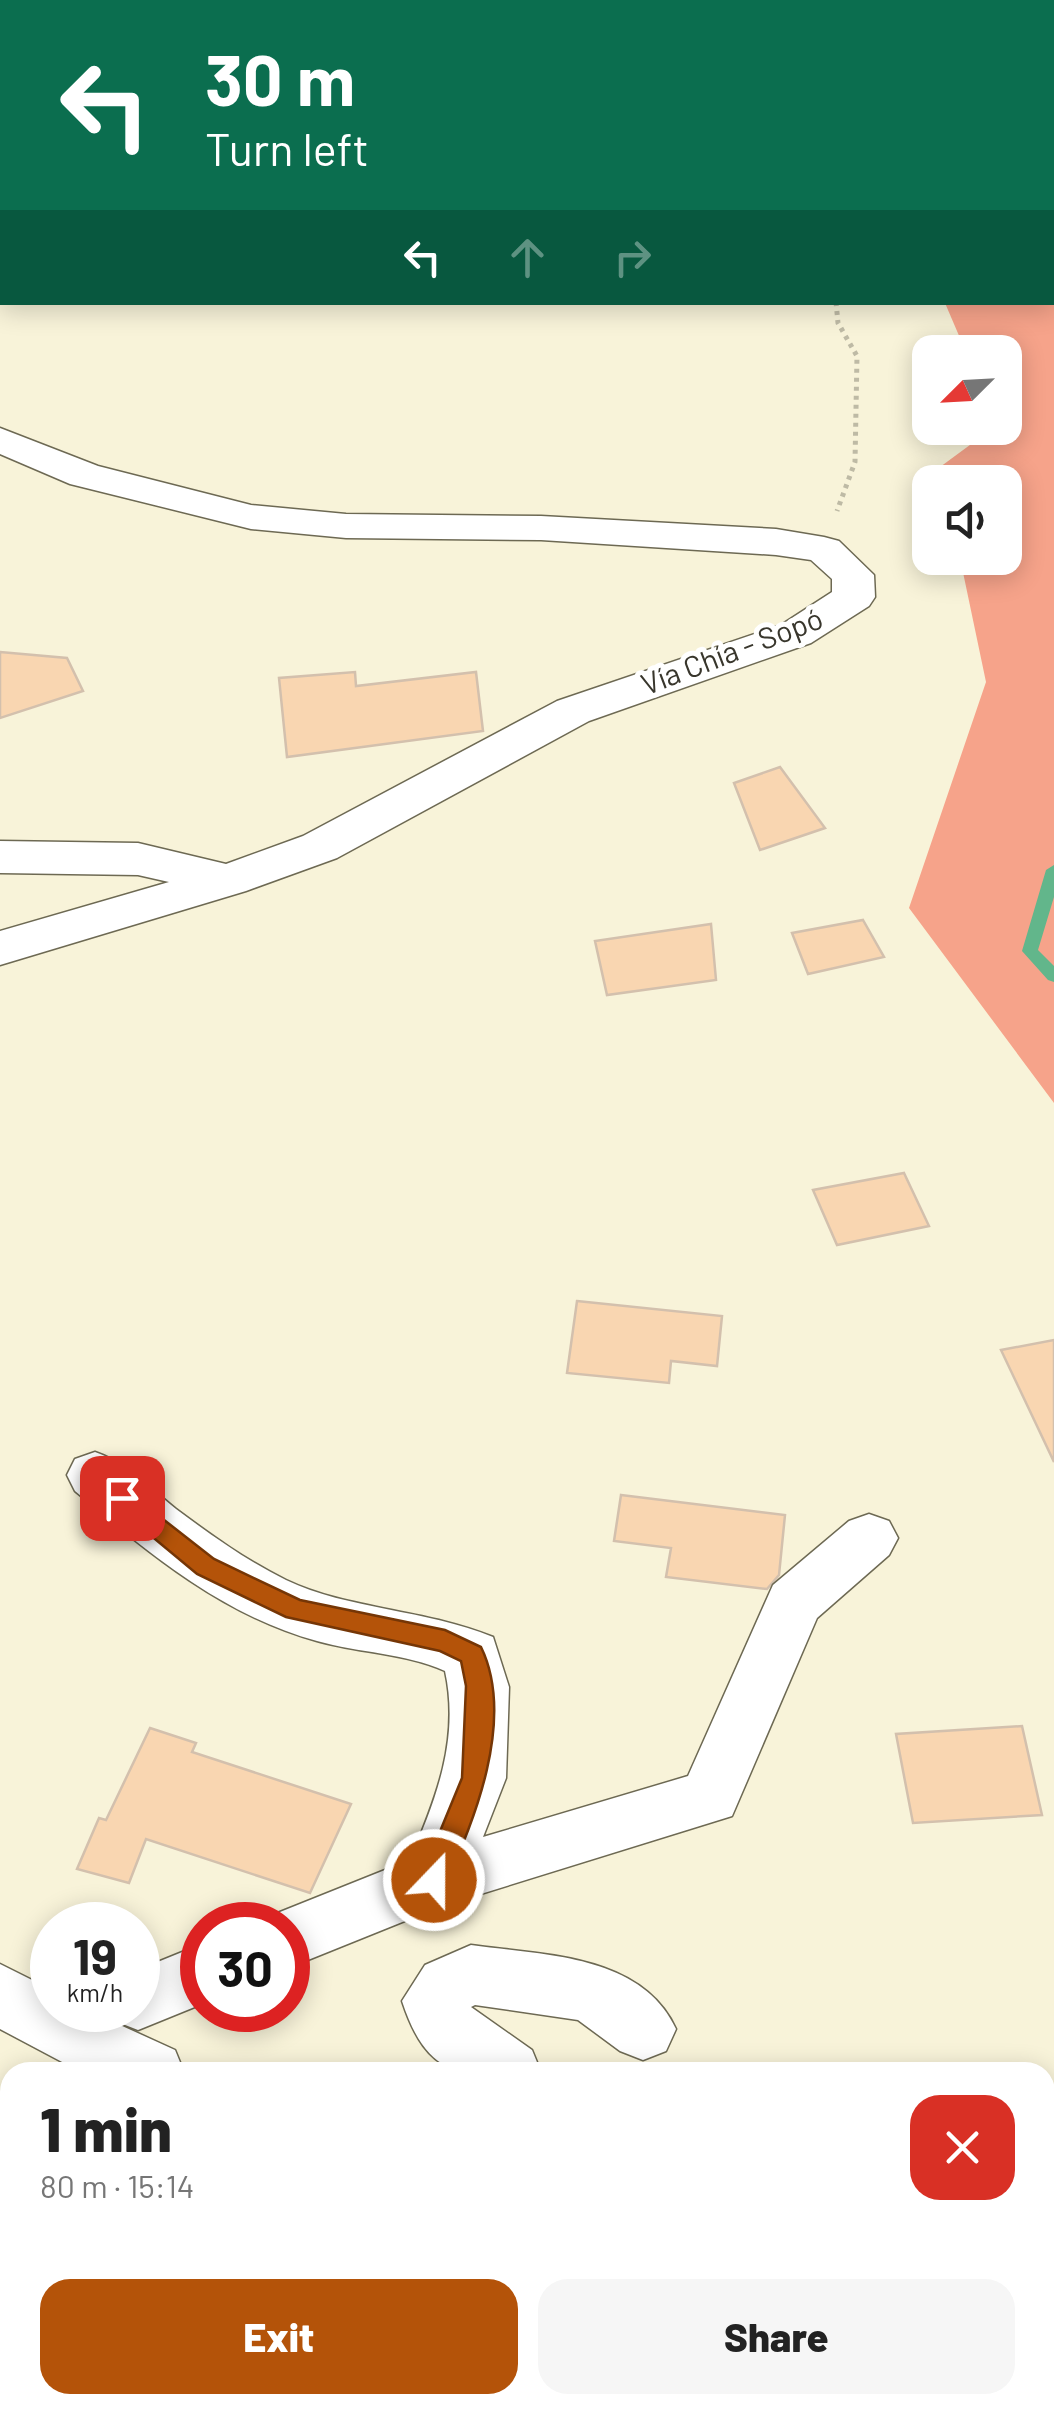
<!DOCTYPE html>
<meta charset="utf-8">
<style>
body{margin:0;font-family:Barlow,sans-serif;background:#f6f6f6;color:#222;height:100vh;display:flex;flex-direction:column;font-size:38px;white-space:nowrap}
*{box-sizing:border-box;margin:0}
p{font-size:32px;color:#767676}
.icon{flex:none;width:55px;height:55px;fill:none;stroke:currentColor;stroke-width:2;stroke-linecap:round;stroke-linejoin:round}
.map{position:relative;flex:1;overflow:hidden}
.side{position:absolute;left:0px;top:2062px;width:1055px;height:352px;display:flex;flex-direction:column;background:#fff;border-radius:30px 30px 0 0;box-shadow:0 5px 25px #0003}
.side>*{flex:none}
.banner{position:absolute;left:0px;top:0px;width:1055px;height:305px;box-shadow:0 5px 25px #0003;background:#0b6e4f;color:#fff;overflow:hidden}
.needle{width:65px;rotate:246deg}
.tools{position:absolute;left:912px;top:335px;display:grid;gap:20px}
.tools a{display:grid;place-items:center;width:110px;height:110px;border-radius:20px;background:#fff;box-shadow:0 5px 25px #0003;font-size:50px}
.speed{position:absolute;left:30px;top:1902px;display:flex;gap:20px;font-size:50px;font-weight:700;text-align:center}
.speed>*{display:grid;place-content:center;width:130px;height:130px;border-radius:50%;background:#fff;box-shadow:0 5px 25px #0003;line-height:1}
.speed small{font-size:25px;font-weight:400}
.speed .limit{border:15px solid #d22;background:#fff;color:#111}
.pin{position:absolute;display:grid;place-items:center;width:85px;height:85px;color:#fff;margin:-42px;border-radius:20px;box-shadow:0 5px 15px #0006}
.me{position:absolute;width:110px;margin:-55px;rotate:22deg;stroke-linejoin:round;filter:drop-shadow(0 0 8px #0008)}
.turn{display:flex;align-items:center;gap:35px;height:210px;padding:0 40px;font-size:45px}
.turn .icon{width:130px;height:130px;stroke-width:2.5}
.turn b{display:block;font-size:70px;line-height:85px}
.lanes{display:flex;align-items:center;height:95px;padding:0 40px;background:#0003;justify-content:center;gap:50px;direction:ltr}
.lanes .off{opacity:.35}
.round{display:grid;place-items:center;flex:none;width:105px;height:105px;border-radius:30px;background:#f6f6f6}
.headline{display:flex;align-items:center;justify-content:space-between;height:170px;padding:0 40px}
h1{font-size:60px;font-weight:800;line-height:75px}
.primary-button{display:flex;gap:20px;margin-top:auto;padding:20px 40px}
.primary-button a{flex:1;height:115px;border-radius:30px;background:#b45309;color:#fff;font-size:40px;font-weight:800;line-height:115px;text-align:center}
.primary-button a+a{background:#f6f6f6;color:#222}
.map>svg:first-child{display:block}
</style>
<div class="map">
<svg width="1054" height="2414" viewBox="0 0 1054 2414">
<rect width="100%" height="100%" fill="#f8f3d9"/>
<polygon fill="#f6a38a" points="1054,223 1054,1103 909,908 986,682 960,558 1005,558 1005,482 944,482 940,467 993,428 1005,428 1005,352 966,352 945,303 1052,302"/>
<g fill="none" stroke-linecap="round" stroke-linejoin="round">
<polygon fill="#62b68b" fill-rule="evenodd" points="1054,865 1054,897 1038,950 1054,966 1054,982 1048,980 1022,951 1046,870"/>
</g>
<g fill="#f9d6b1" stroke="#d3c0ad" stroke-width="2.5">
<polygon points="0,652 67,658 83,691 0,718"/>
<polygon points="355,672 356,686 476,672 483,731 287,757 279,678"/>
<polygon points="780,767 825,828 760,850 734,783"/>
<polygon points="863,920 884,957 808,974 792,933"/>
<polygon points="711,924 716,980 607,995 595,941"/>
<polygon points="904,1173 929,1226 837,1245 813,1190"/>
<polygon points="577,1301 722,1316 717,1366 671,1361 669,1383 567,1373"/>
<polygon points="1054,1340 1054,1462 1001,1350"/>
<polygon points="621,1495 785,1515 779,1575 767,1589 666,1577 671,1548 614,1541"/>
<polygon points="1022,1726 1042,1815 913,1823 896,1734"/>
<polygon points="150,1728 196,1743 192,1752 351,1804 310,1893 146,1839 129,1883 77,1869 99,1818 106,1820"/>
</g>
<g fill="none" stroke-linecap="round" stroke-linejoin="round">
<g stroke="#6d6953" stroke-width="3">
<g id="minor">
<polygon points="0,0 25,0 27,2 2,2 2,10"/>
<polygon points="459,0 500,0 502,2 458,2"/>
<polygon points="630,0 662,0 663,2 630,2"/>
<polygon points="0,428 98,466 251,505 346,514 541,516 776,529 824,537 839,541 874,575 875,597 869,606 811,643 589,721 337,858 246,891 0,965 0,931 169,882 138,875 0,873 0,841 138,843 226,864 303,836 557,701 781,625 832,592 832,579 811,560 776,555 541,540 346,538 251,529 70,484 0,454"/>
<path d="M 95,1452 C 127,1463 150,1488 176,1509 C 211,1535 247,1561 286,1580 C 349,1610 425,1609 493,1637 L 509,1687 L 506,1778 L 483,1837 L 688,1776 L 773,1585 L 849,1521 L 869,1514 L 889,1521 L 898,1538 L 889,1555 L 817,1618 L 732,1816 L 442,1906 L 288,1968 L 288,1925 L 262,1925 L 265,1918 L 410,1860 C 436,1799 460,1739 445,1671 C 405,1653 359,1653 317,1641 C 222,1615 149,1553 75,1491 L 67,1475 L 75,1459 Z"/>
<polygon points="202,1944 202,2004 138,2030 115,2021 110,2010 138,2010 138,1970"/>
<path d="M 471,1945 C 542,1955 642,1954 676,2029 L 666,2051 L 643,2060 L 620,2051 L 578,2020 L 475,2005 L 471,2007 L 532,2050 L 541,2072 C 465,2077 429,2083 402,2001 L 425,1965 Z"/>
<polygon points="0,1964 52,1990 52,2010 87,2010 175,2050 184,2072 81,2072 0,2029"/>
<polygon points="725,2405 805,2405 809,2414 729,2414"/>
</g>
</g>
<polyline stroke="#bebaa5" stroke-width="5" stroke-dasharray="4 5" stroke-linecap="butt" points="836,302 838,323 857,356 855,462 837,511"/>
<use href="#minor" fill="#fff" fill-rule="evenodd"/>
</g>
<path fill="#b45309" stroke="#753606" stroke-width="2.5" d="M 122,1487 L 214,1559 L 300,1600 L 445,1630 L 481,1647 C 516,1719 474,1823 443,1889 L 434,1893 L 424,1889 L 420,1880 L 462,1778 L 466,1686 L 461,1661 L 440,1651 L 286,1617 L 197,1574 L 114,1505 L 110,1498 Z"/>
<g text-anchor="middle" stroke-width="10" stroke-linejoin="round" paint-order="stroke">
<g font-size="30" fill="#38362c" stroke="#fff">
<text transform="translate(732 652) rotate(-21)" y="10">Vía Chía - Sopó</text>
</g>
</g>
</svg>
<div class="tools">
<a><svg class="needle" viewBox="-14 -14 28 28"><path d="M0-13l5 13h-10z" fill="#e53935"/><path d="M0 13l5-13h-10z" fill="#767676"/></svg></a>
<a><svg class="icon" aria-label="sound" viewBox="0 0 24 24"><path d="M4 9h4l5-4v14l-5-4H4zM17 9q2 3 0 6"/></svg></a>
</div>
<div class="speed"><div>19<small>km/h</small></div><div class="limit">30</div></div>
<div class="pin" style="left:122px;top:1498px;background:#d93025"><svg class="icon" aria-label="arrive" viewBox="0 0 24 24"><path d="M6 21V4h12l-3 4 3 4H6"/></svg></div>
<svg class="me" style="left:434px;top:1880px" viewBox="-20 -20 40 40"><circle r="17" fill="#b45309" stroke="#fff" stroke-width="3"/><path d="M0-11L8 9 0 5-8 9z" fill="#fff"/></svg>
<div class="banner">
<div class="turn"><svg class="icon" aria-label="left" viewBox="0 0 24 24"><path d="M17 20v-9H6M10 6l-5 5 5 5"/></svg><div><b>30 m</b>Turn left</div></div>
<div class="lanes"><svg class="icon" aria-label="left" viewBox="0 0 24 24"><path d="M17 20v-9H6M10 6l-5 5 5 5"/></svg><svg class="icon off" aria-label="ahead" viewBox="0 0 24 24"><path d="M12 20V5M6 11l6-6 6 6"/></svg><svg class="icon off" aria-label="right" viewBox="0 0 24 24"><path d="M7 20v-9h11M14 6l5 5-5 5"/></svg></div>
</div>
<section class="side">
<div class="headline"><div><h1>1 min</h1><p>80 m · 15:14</p></div><a class="round" style="background:#d93025;color:#fff"><svg class="icon" aria-label="close" viewBox="0 0 24 24"><path d="M6 6l12 12M18 6L6 18"/></svg></a></div>
<div class="primary-button"><a>Exit</a><a>Share</a></div>
</section>
</div>
